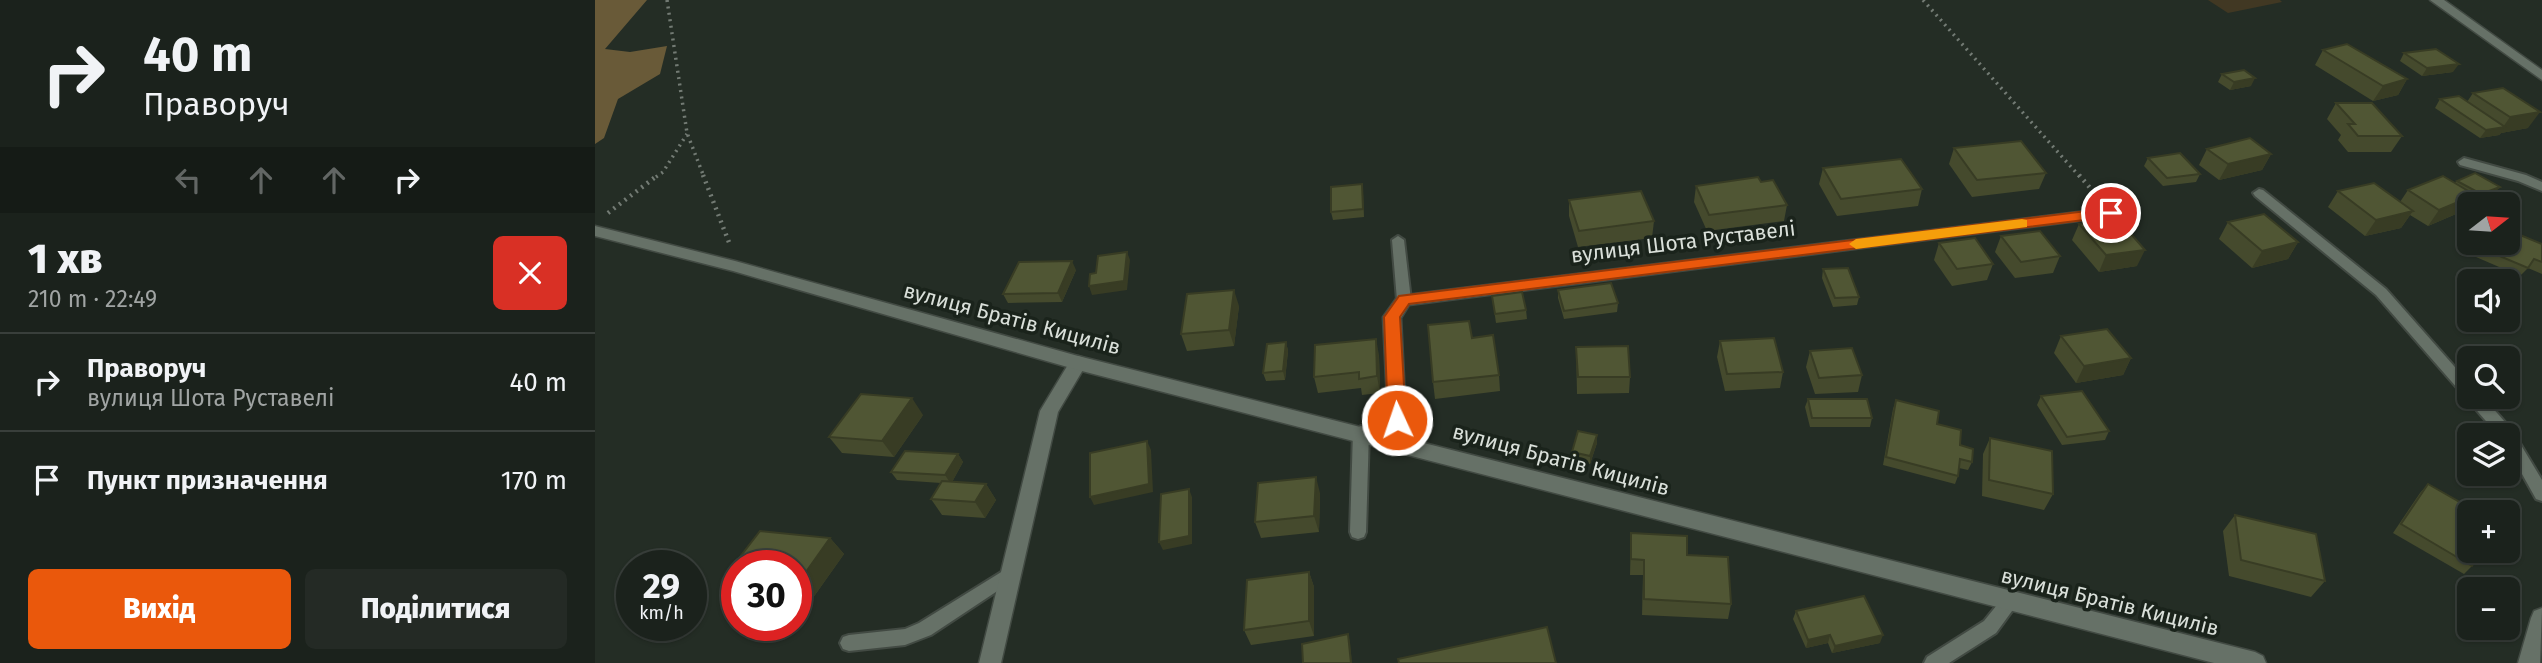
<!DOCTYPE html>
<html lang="uk">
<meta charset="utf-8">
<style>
body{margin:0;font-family:"Fira Sans",sans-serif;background:#242a25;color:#f1f3f6;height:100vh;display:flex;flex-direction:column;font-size:26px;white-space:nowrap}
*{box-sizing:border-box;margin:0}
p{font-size:23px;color:#a0a4a3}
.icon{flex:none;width:38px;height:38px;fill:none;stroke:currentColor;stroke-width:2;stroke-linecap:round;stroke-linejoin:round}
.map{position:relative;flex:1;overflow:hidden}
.sheet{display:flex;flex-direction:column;background:#1b221c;width:595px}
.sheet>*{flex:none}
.banner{background:#1b221c;color:#f1f3f6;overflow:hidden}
.needle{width:46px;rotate:73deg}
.controls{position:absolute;left:1862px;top:192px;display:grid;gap:14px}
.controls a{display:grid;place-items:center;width:63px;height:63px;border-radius:10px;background:#1b221c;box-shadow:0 2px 5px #0004,0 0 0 2px #393f3b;font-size:35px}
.speed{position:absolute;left:21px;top:550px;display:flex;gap:14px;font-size:35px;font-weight:700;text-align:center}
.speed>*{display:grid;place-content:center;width:91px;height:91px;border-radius:50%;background:#1b221c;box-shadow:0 2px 5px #0004,0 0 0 2px #393f3b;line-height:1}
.speed small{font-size:18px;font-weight:400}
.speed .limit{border:10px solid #d22;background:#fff;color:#111}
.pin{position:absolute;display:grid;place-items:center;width:60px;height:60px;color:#fff;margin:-30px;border:4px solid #fff;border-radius:50%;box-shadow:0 2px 7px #0007}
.me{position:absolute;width:77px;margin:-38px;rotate:357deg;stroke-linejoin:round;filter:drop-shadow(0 0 5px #0008)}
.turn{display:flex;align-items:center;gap:24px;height:147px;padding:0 28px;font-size:32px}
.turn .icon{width:91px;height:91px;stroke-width:2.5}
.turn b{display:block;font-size:49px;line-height:60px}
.lanes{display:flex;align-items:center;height:66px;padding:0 28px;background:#0003;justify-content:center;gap:35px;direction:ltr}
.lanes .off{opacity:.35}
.round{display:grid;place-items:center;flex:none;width:74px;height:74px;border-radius:10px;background:#242a25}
.summary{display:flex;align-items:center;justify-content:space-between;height:119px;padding:0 28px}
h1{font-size:42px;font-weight:800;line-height:52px}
.button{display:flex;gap:14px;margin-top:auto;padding:14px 28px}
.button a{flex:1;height:80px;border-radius:10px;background:#ea580c;color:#fff;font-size:28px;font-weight:800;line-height:80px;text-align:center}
.button a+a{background:#242a25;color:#f1f3f6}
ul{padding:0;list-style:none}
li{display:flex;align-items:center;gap:21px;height:98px;padding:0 28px;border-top:2px solid #393f3b}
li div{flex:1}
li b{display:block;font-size:26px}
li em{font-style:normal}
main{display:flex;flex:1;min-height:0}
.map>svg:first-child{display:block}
</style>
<main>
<section class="sheet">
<div class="banner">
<div class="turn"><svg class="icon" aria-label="right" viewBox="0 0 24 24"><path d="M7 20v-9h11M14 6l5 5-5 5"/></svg><div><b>40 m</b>Праворуч</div></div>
<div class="lanes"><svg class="icon off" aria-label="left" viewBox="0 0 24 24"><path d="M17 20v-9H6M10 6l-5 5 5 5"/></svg><svg class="icon off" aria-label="ahead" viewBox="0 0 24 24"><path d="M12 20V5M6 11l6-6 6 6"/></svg><svg class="icon off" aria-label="ahead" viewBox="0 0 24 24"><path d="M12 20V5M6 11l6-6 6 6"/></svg><svg class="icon" aria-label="right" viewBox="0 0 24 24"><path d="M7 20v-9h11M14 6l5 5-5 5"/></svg></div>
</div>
<div class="summary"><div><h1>1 хв</h1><p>210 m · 22:49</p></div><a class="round" style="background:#d93025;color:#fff"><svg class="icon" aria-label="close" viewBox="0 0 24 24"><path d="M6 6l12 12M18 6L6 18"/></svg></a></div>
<ul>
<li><svg class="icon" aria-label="right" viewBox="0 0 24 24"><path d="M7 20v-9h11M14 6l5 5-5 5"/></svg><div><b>Праворуч</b><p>вулиця Шота Руставелі</p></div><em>40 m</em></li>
<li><svg class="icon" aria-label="arrive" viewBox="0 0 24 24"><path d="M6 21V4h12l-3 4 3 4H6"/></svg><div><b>Пункт призначення</b></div><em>170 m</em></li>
</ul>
<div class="button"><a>Вихід</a><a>Поділитися</a></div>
</section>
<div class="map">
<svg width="1947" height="663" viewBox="0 0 1947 663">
<rect width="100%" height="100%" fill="#242d25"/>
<polygon fill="#413823" points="1613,0 1685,0 1687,2 1633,13"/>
<polygon fill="#695a38" points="0,0 52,0 10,49 35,52 72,46 65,74 23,99 9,138 0,144"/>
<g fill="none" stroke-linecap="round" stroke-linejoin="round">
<g stroke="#424a43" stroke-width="4">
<g id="lane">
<polygon points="1869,158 1931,175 1947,182 1947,191 1923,181 1865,165 1863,162"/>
<polygon points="1664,189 1668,190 1791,289 1874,383 1874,397 1888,397 1917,430 1947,480 1947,501 1941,499 1913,449 1913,436 1904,436 1781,295 1660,196 1658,193"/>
<polygon points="803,236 809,240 816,300 809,305 802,300 797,240"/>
<polygon points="766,426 771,428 774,432 771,532 769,537 763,539 757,537 755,532 758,432 761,428"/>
<polygon points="416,566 422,568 425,573 422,578 336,635 310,645 254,651 248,649 245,643 248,637 254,635 310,629 324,623"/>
<polygon points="1416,592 1422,595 1425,600 1401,633 1354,663 1329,663 1332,657 1389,621 1410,595"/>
</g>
</g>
<g stroke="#424a43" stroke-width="3">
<g id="street">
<polygon points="1835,0 1849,0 1947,70 1947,80"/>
<polygon points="1516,208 1522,210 1524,213 1522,216 814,305 806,318 811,420 801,444 794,446 787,444 784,439 793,420 788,317 803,296"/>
<polygon points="483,356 489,358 492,363 463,412 406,663 384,663 445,411 477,358"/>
<polygon points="1947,608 1945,663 1923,663 1936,618 1939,611"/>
</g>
</g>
<g stroke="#424a43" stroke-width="3">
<polygon id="secondary" points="0,226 140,261 483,356 1660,652 1668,656 1671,663 1619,663 483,370 138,271 0,236"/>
</g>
<g stroke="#737b74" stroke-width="3.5" stroke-dasharray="2 4.5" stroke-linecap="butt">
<polyline points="72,0 92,133 109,177"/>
<polyline points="1328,0 1485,177"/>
<polyline points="61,177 68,172 92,134"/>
</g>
<g stroke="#737b74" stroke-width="4.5" stroke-dasharray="2 5" stroke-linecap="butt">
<polyline points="108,175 135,245"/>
<polyline points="1484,175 1502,196"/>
<polyline points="13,213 63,175"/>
</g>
<use href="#lane" fill="#667167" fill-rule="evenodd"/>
<use href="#street" fill="#667167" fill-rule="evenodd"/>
<use href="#secondary" fill="#667167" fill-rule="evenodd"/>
</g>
<g fill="#454a2d">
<polygon points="1728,50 1812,79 1803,95 1778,101 1720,65"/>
<polygon points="1809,53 1858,72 1827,76 1805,61"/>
<polygon points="1627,74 1656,86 1635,90 1623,82"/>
<polygon points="1878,93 1933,128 1906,133 1904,135 1885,138 1840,108 1845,99 1872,102"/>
<polygon points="1741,103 1807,136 1796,152 1753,152 1743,140 1746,135 1732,119"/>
<polygon points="1359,148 1451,173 1444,189 1377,197 1354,164"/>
<polygon points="1612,149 1676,154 1667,170 1624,180 1604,165"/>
<polygon points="1553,158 1605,174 1601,182 1568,186 1549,166"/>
<polygon points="1228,168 1327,189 1323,206 1242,216 1224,184"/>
<polygon points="1862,181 1898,195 1879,203 1875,201 1868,211 1833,226 1815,215 1806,228 1770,236 1733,207 1743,191 1805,202 1813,190 1860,183"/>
<polygon points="1166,182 1192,205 1189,221 1112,231 1099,202 1101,186"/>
<polygon points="768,192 769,217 738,220 736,212"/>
<polygon points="974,200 1059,221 1057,238 983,247 974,216"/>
<polygon points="1633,222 1703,242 1693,259 1657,268 1624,239"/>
<polygon points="1484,224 1542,266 1504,272 1477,240"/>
<polygon points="1406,236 1465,256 1458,273 1420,278 1400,252"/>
<polygon points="1344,243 1398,264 1392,280 1357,286 1339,260"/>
<polygon points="1892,243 1947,244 1947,274 1933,268 1925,276 1881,257"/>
<polygon points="1228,269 1264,297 1262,305 1238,307 1227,278"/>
<polygon points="481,270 467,302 413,303 408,294"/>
<polygon points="963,290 1023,303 1022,312 969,319 963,298"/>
<polygon points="897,296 931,310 932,319 901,323"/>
<polygon points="644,306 639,346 592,351 586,334"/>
<polygon points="1466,336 1536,358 1528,375 1481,383 1459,353"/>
<polygon points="1125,341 1188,372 1185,388 1130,391 1122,357"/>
<polygon points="691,342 693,351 690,380 671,381 668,373"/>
<polygon points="981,347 1035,377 1034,393 982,394"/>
<polygon points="1215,351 1267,375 1263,392 1220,394 1211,367"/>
<polygon points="784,355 785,393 767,395 766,388 723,393 719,377"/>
<polygon points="904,375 905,391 840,399 838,382"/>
<polygon points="1446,396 1514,431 1510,440 1467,445 1442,405"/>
<polygon points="1213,399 1277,418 1275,427 1215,427 1210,407"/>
<polygon points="1301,400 1342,424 1365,445 1377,462 1373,470 1364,468 1363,476 1360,484 1288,465 1298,409"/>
<polygon points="328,415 299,457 247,453 234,437"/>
<polygon points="1395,438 1458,494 1449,510 1387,496 1388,454"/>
<polygon points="1002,443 995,464 977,460 977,452"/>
<polygon points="363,454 368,462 357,482 391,484 401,500 390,518 347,515 336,499 346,483 302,480 296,472"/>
<polygon points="1833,484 1877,566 1869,574 1798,533 1825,493"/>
<polygon points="725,493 724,532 666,538 660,522"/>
<polygon points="1640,515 1730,581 1716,597 1634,576 1628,531"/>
<polygon points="165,531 235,538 249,554 215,602 201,601 201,565 142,565 142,592 128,579"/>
<polygon points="1036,533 1092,555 1136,604 1133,619 1047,615 1048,575 1035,575"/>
<polygon points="714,572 719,587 719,636 656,645 649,630"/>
<polygon points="1201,611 1285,643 1237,653 1233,643 1211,648 1198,619"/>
</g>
<g fill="#383c24">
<polygon points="1864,64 1858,72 1827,76 1832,68"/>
<polygon points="1660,78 1656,86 1635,90 1639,82"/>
<polygon points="1812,79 1803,95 1778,101 1788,86"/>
<polygon points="1945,112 1933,128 1906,133 1904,135 1885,138 1891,130 1908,127 1915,117"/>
<polygon points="1676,154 1667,170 1624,180 1633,164"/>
<polygon points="1905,187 1898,195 1879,203 1886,194"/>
<polygon points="1880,195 1868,211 1833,226 1844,210"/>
<polygon points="1818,211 1806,228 1770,236 1781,220"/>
<polygon points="1703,242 1693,259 1657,268 1667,251"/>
<polygon points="1550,250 1542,266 1504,272 1511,255"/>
<polygon points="532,252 535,260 532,290 497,295 494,286"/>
<polygon points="477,261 481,270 467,302 463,293"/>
<polygon points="639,290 644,306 639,346 634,330"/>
<polygon points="781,339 784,355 785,393 782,376"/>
<polygon points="691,342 693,351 690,380 688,371"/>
<polygon points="1536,358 1528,375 1481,383 1489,366"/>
<polygon points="317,398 328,415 299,457 287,441"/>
<polygon points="1002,435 1002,443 995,464 995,456"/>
<polygon points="552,441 556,450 558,492 499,505 495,497"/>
<polygon points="363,454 368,462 356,484 350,475"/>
<polygon points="721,477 725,493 724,532 719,516"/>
<polygon points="391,484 401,500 390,518 380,502"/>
<polygon points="594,489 597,497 597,544 568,550 564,542"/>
<polygon points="235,538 249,554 215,602 201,588 201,586"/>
<polygon points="714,572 719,587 719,636 714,621"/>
<polygon points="753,634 755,642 757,663 756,663"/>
<polygon points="1235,635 1233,643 1211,648 1213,640"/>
<polygon points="1288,635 1285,643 1237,653 1240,646"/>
</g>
<g fill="#505634" stroke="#383c24" stroke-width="2">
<polygon points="1752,44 1812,79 1788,86 1728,50"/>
<polygon points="1841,49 1864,64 1832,68 1809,53"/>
<polygon points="1649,70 1660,78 1639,82 1627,74"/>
<polygon points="1908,88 1945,112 1915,117 1878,93"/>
<polygon points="1864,96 1910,127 1891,130 1845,99"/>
<polygon points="1741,103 1777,103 1807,136 1763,136 1753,124 1760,124"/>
<polygon points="1655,138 1676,154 1633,164 1612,149"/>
<polygon points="1426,141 1451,173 1382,180 1359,148"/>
<polygon points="1585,153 1605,174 1572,178 1553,158"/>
<polygon points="1306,159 1327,189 1246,199 1228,168"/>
<polygon points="1880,173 1905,187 1886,194 1862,181"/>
<polygon points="1848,176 1880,195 1844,210 1813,190"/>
<polygon points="1163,177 1166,182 1178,180 1192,205 1114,215 1101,186"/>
<polygon points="1779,183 1818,211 1781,220 1743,191"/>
<polygon points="767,184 768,209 736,212 736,187"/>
<polygon points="1046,191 1059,221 984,231 974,200"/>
<polygon points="1669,214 1703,242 1667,251 1633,222"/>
<polygon points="1522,218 1550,250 1511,255 1484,224"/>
<polygon points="1913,230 1947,244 1947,262 1939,259 1933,268 1888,249 1892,243 1913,243"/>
<polygon points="1445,231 1465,256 1426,262 1406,236"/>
<polygon points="1380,238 1398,264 1362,269 1344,243"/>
<polygon points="532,252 529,281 494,286 495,274 501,273 503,256"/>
<polygon points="477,261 463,293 408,294 424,262"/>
<polygon points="1253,268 1264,297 1240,298 1228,269"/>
<polygon points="1016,283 1023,303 969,311 963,290"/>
<polygon points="639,290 634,330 586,334 592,294"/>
<polygon points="927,292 931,310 900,314 897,296"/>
<polygon points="874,321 877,338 898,335 904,375 838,382 833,325"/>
<polygon points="1512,329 1536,358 1489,366 1466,336"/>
<polygon points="1179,338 1188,372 1132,374 1125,341"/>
<polygon points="781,339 782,376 764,379 764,372 719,377 720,345"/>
<polygon points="691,342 688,371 668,373 672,344"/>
<polygon points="1033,346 1035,377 983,377 981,347"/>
<polygon points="1257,348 1267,375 1224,378 1215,351"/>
<polygon points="1487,391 1514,431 1472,437 1446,396"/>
<polygon points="266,394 317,398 287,441 234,437"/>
<polygon points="1213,399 1272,399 1277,418 1217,418"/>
<polygon points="1301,400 1344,411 1342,424 1366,430 1365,445 1378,449 1377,462 1365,459 1363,476 1291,457"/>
<polygon points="983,431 1002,435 995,456 977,452"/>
<polygon points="1395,438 1457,451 1458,494 1394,480"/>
<polygon points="552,441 554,484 495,497 495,453"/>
<polygon points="310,451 363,454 350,475 296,472"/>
<polygon points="721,477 719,516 660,522 663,483"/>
<polygon points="347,481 391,484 380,502 336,499"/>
<polygon points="1833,484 1884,513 1874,513 1874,551 1886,551 1877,566 1806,524"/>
<polygon points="594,489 594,536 564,542 566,494"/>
<polygon points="1640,515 1721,534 1730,581 1646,560"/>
<polygon points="165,531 235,538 201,586 201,565 142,565 142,580 128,579"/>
<polygon points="1036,533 1092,536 1092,555 1133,557 1136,604 1049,599 1049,560 1036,559"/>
<polygon points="714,572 714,621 649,630 652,580"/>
<polygon points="1269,596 1288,635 1240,646 1235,635 1213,640 1201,611"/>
<polygon points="952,627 961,663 804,663 803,659"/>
<polygon points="753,634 756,663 708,663 707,644"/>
</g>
<polygon fill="#ea580c" stroke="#983908" stroke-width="2" points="1516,208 1523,213 1521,216 814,304 805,317 811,420 802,427 793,420 789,317 804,296"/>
<polygon fill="#f59e0b" points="1427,219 1432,220 1432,227 1261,249 1254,244 1261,239"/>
<g text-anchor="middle" stroke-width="7" stroke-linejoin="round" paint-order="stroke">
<g font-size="21" fill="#dae0da" stroke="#1a231b">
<text transform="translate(1088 242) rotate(-7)" y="7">вулиця Шота Руставелі</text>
<text transform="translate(417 319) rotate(15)" y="7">вулиця Братів Кицилів</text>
<text transform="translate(966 460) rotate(15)" y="7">вулиця Братів Кицилів</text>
<text transform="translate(1515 602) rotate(14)" y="7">вулиця Братів Кицилів</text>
</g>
</g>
</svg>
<div class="controls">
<a><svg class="needle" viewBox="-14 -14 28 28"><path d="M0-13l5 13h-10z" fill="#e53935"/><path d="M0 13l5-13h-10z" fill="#a0a4a3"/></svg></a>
<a><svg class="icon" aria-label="sound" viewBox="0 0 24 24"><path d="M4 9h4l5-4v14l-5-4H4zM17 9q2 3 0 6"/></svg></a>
<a><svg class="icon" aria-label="search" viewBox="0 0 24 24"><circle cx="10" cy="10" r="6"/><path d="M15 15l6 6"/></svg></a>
<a><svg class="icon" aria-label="layers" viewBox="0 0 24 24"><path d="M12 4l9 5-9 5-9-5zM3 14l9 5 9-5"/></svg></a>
<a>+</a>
<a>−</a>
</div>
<div class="speed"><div>29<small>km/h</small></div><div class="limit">30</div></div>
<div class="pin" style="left:1516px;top:213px;background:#d93025"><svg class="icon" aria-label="arrive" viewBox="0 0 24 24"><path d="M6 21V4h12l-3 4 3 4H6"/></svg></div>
<svg class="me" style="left:802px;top:420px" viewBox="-20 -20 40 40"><circle r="17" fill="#ea580c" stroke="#fff" stroke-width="3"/><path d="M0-11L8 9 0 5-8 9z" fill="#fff"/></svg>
</div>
</main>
